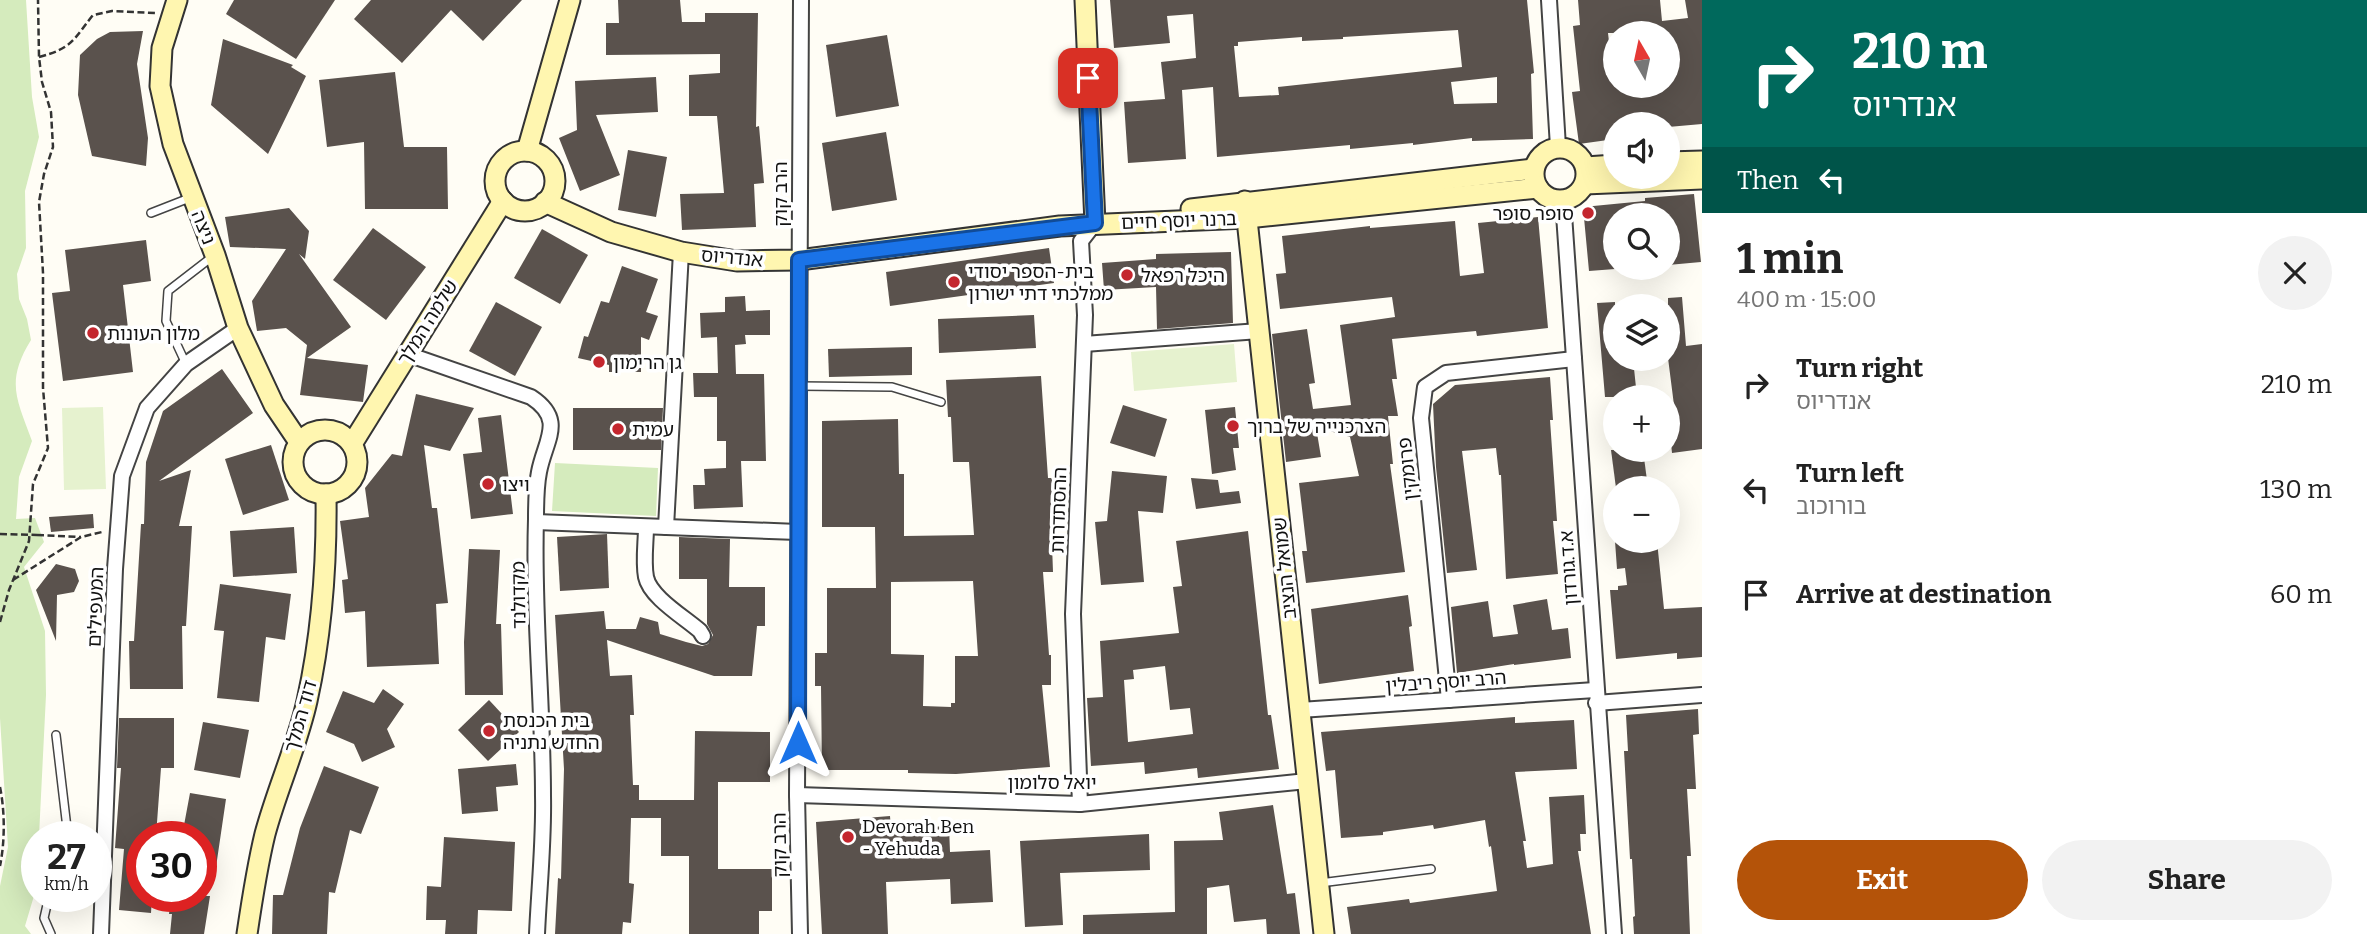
<!DOCTYPE html>
<meta charset="utf-8">
<style>
body{margin:0;font-family:Bitter,"Noto Sans Hebrew",serif;background:#f2f2f2;color:#222;height:100vh;display:flex;flex-direction:column;font-size:26px;white-space:nowrap}
*{box-sizing:border-box;margin:0}
p{font-size:23px;color:#767676}
.icon{flex:none;width:38px;height:38px;fill:none;stroke:currentColor;stroke-width:2;stroke-linecap:round;stroke-linejoin:round}
.map{position:relative;flex:1;overflow:hidden}
.side{display:flex;flex-direction:column;background:#fff;width:665px}
.side>*{flex:none}
.banner{background:#00695c;color:#fff;overflow:hidden}
.needle{width:46px;rotate:351deg}
.tools{position:absolute;left:1603px;top:21px;display:grid;gap:14px}
.tools a{display:grid;place-items:center;width:77px;height:77px;border-radius:50%;background:#fff;box-shadow:0 7px 28px #0002;font-size:35px}
.speed{position:absolute;left:21px;top:821px;display:flex;gap:14px;font-size:35px;font-weight:700;text-align:center}
.speed>*{display:grid;place-content:center;width:91px;height:91px;border-radius:50%;background:#fff;box-shadow:0 7px 28px #0002;line-height:1}
.speed small{font-size:18px;font-weight:400}
.speed .limit{border:10px solid #d22;background:#fff;color:#111}
.pin{position:absolute;display:grid;place-items:center;width:60px;height:60px;color:#fff;margin:-30px;border-radius:14px;box-shadow:0 4px 10px #0006}
.me{position:absolute;width:77px;margin:-38px;rotate:0deg;stroke-linejoin:round;filter:drop-shadow(0 0 5px #0008)}
.turn{display:flex;align-items:center;gap:24px;height:147px;padding:0 35px;font-size:32px}
.turn .icon{width:91px;height:91px;stroke-width:2.5}
.turn b{display:block;font-size:49px;line-height:60px}
.then{display:flex;align-items:center;height:66px;padding:0 35px;background:#0003;gap:14px;font-size:26px}
.round{display:grid;place-items:center;flex:none;width:74px;height:74px;border-radius:37px;background:#f2f2f2}
.summary{display:flex;align-items:center;justify-content:space-between;height:119px;padding:0 35px}
h1{font-size:42px;font-weight:700;line-height:52px}
.cta{display:flex;gap:14px;margin-top:auto;padding:14px 35px}
.cta a{flex:1;height:80px;border-radius:42px;background:#b45309;color:#fff;font-size:28px;font-weight:700;line-height:80px;text-align:center}
.cta a+a{background:#f2f2f2;color:#222}
ul{padding:0;list-style:none}
li{display:flex;align-items:center;gap:21px;height:105px;padding:0 35px}
li div{flex:1}
li b{display:block;font-size:26px}
li em{font-style:normal}
main{display:flex;flex:1;min-height:0}
.map>svg:first-child{display:block}
</style>
<main>
<div class="map">
<svg width="1702" height="934" viewBox="0 0 1702 934">
<rect width="100%" height="100%" fill="#fffdf5"/>
<g fill="#d5ebbd">
<path d="M 0,0 L 26,0 L 32,97 L 39,137 L 25,191 L 26,248 L 17,274 L 19,299 L 27,319 L 31,340 C 5,382 17,399 32,441 L 19,477 L 16,519 L 35,518 L 44,542 L 24,567 L 45,631 L 46,695 L 39,836 L 37,836 L 36,889 L 25,926 L 31,934 L 0,934 L 0,886 L 8,847 L 0,718 Z"/>
<polygon points="555,463 658,468 656,516 552,511"/>
</g>
<g fill="#e6f2cf">
<polygon points="1234,344 1237,382 1134,391 1131,352"/>
<polygon points="103,407 106,489 64,490 62,408"/>
</g>
<g fill="#5a524d" fill-rule="evenodd">
<polygon points="234,0 335,0 296,59 226,14"/>
<polygon points="371,0 522,0 483,41 451,10 402,63 354,19"/>
<polygon points="618,0 680,0 682,22 705,22 705,13 758,13 756,127 759,126 764,183 754,184 756,227 682,230 680,194 724,193 717,116 689,116 689,75 720,73 720,54 606,55 606,23 619,23"/>
<path d="M 1110,0 L 1527,0 L 1534,73 L 1531,74 L 1533,139 L 1472,141 L 1472,138 L 1413,145 L 1413,143 L 1350,149 L 1350,145 L 1217,157 L 1213,87 L 1182,90 L 1186,159 L 1128,163 L 1124,102 L 1165,99 L 1161,62 L 1196,58 L 1193,14 L 1167,16 L 1170,43 L 1114,48 ZM 1458,30 L 1462,67 L 1278,87 L 1279,95 L 1239,97 L 1234,46 L 1238,46 L 1238,42 L 1302,37 L 1302,41 L 1343,39 L 1343,37 ZM 1497,77 L 1497,103 L 1454,104 L 1451,82 Z"/>
<path d="M 1578,0 L 1660,0 L 1662,21 L 1688,18 L 1685,0 L 1702,0 L 1702,124 L 1668,127 L 1668,124 L 1615,124 L 1615,139 L 1579,144 L 1572,92 L 1580,91 L 1573,26 L 1580,25 ZM 1608,33 L 1668,33 L 1668,86 L 1614,86 Z"/>
<polygon points="143,31 137,64 148,138 146,166 92,156 78,95 80,55 97,39 110,32"/>
<polygon points="887,35 899,106 836,117 826,45"/>
<polygon points="223,39 293,65 291,67 306,76 268,154 211,105"/>
<polygon points="395,72 404,147 447,147 448,209 365,209 364,142 327,147 319,80"/>
<polygon points="656,77 658,112 596,115 620,175 580,191 559,138 577,130 575,81"/>
<polygon points="886,132 897,200 832,211 822,143"/>
<polygon points="628,150 667,157 656,217 618,210"/>
<polygon points="1694,194 1701,262 1668,265 1668,215 1615,215 1615,269 1589,271 1583,207 1645,201 1645,198"/>
<polygon points="289,208 309,231 305,259 299,254 351,327 307,358 368,365 363,402 300,395 307,345 286,328 257,331 252,301 286,249 230,247 225,217"/>
<polygon points="1538,217 1548,328 1477,336 1476,331 1392,339 1397,379 1392,379 1398,416 1388,416 1393,464 1390,464 1405,572 1306,583 1302,551 1307,551 1299,483 1359,476 1350,437 1316,427 1321,457 1286,462 1272,334 1307,329 1315,383 1309,384 1313,409 1351,405 1340,325 1395,317 1392,297 1280,309 1276,274 1286,273 1282,236 1370,226 1370,228 1455,221 1460,276 1484,273 1478,223"/>
<polygon points="373,228 426,267 386,320 333,280"/>
<polygon points="542,229 588,255 560,304 514,278"/>
<polygon points="146,240 151,281 123,285 133,372 63,381 52,293 70,291 65,250"/>
<polygon points="1049,248 1054,283 890,306 886,272"/>
<polygon points="1231,252 1233,323 1157,329 1156,287 1104,290 1102,263 1156,259 1156,254"/>
<polygon points="622,266 658,279 646,312 658,316 649,340 641,337 641,372 609,372 609,365 578,358 584,336 588,337 601,301 609,303"/>
<polygon points="745,296 746,311 770,310 770,335 745,335 746,344 735,345 736,374 764,374 766,461 741,461 743,507 694,509 693,485 705,485 704,469 726,468 726,441 717,441 717,397 694,397 693,373 718,373 717,337 701,338 700,313 725,312 725,297"/>
<polygon points="1682,297 1686,346 1702,344 1702,449 1672,453 1668,414 1675,413 1668,358 1668,298"/>
<polygon points="496,302 542,327 515,376 469,351"/>
<polygon points="1615,302 1615,359 1633,359 1637,397 1605,397 1597,303"/>
<polygon points="1034,315 1036,348 939,353 938,319"/>
<polygon points="912,347 912,375 829,377 828,349"/>
<polygon points="222,369 253,413 159,481 191,470 179,526 192,526 186,626 182,626 183,689 130,689 129,641 134,641 141,524 144,524 146,462 163,411"/>
<path d="M 1041,376 L 1048,478 L 1052,478 L 1055,517 L 1051,517 L 1053,572 L 1043,572 L 1049,655 L 1051,655 L 1051,685 L 1042,685 L 1050,767 L 956,774 L 908,773 L 908,770 L 822,770 L 821,686 L 815,686 L 815,653 L 827,653 L 827,588 L 876,588 L 875,527 L 822,527 L 822,421 L 898,419 L 899,474 L 904,474 L 904,536 L 974,535 L 969,462 L 953,462 L 951,417 L 948,417 L 946,380 ZM 973,581 L 978,656 L 955,656 L 955,703 L 951,703 L 951,707 L 923,706 L 924,655 L 891,654 L 891,582 Z"/>
<polygon points="1550,377 1553,420 1550,420 1557,521 1553,521 1558,574 1506,579 1501,475 1499,475 1496,448 1462,451 1477,570 1447,573 1436,467 1433,404 1455,385"/>
<polygon points="416,394 474,408 450,451 424,445 432,508 437,508 448,603 436,604 439,664 367,667 365,611 345,613 342,580 348,579 340,521 369,517 365,488 392,454 402,456"/>
<polygon points="1123,405 1167,419 1155,457 1110,443"/>
<polygon points="1235,407 1239,448 1233,448 1236,470 1212,474 1205,410"/>
<polygon points="573,408 663,408 661,450 573,450"/>
<polygon points="501,415 513,514 471,519 463,454 482,452 478,418"/>
<polygon points="271,445 289,500 243,515 225,459"/>
<polygon points="1611,450 1643,450 1648,488 1616,488"/>
<polygon points="1112,471 1167,476 1163,513 1138,511 1144,582 1101,585 1095,522 1107,521"/>
<polygon points="1191,478 1218,480 1220,493 1239,491 1241,503 1196,509"/>
<polygon points="93,514 94,528 51,532 49,517"/>
<polygon points="294,527 297,573 233,577 230,531"/>
<path d="M 1248,531 L 1268,715 L 1271,715 L 1279,769 L 1198,778 L 1197,768 L 1145,774 L 1144,762 L 1091,766 L 1087,698 L 1103,697 L 1100,641 L 1179,633 L 1173,587 L 1182,586 L 1176,541 ZM 1165,666 L 1170,710 L 1190,708 L 1193,734 L 1128,742 L 1124,680 L 1134,679 L 1133,670 Z"/>
<polygon points="607,534 609,588 560,591 557,537"/>
<polygon points="679,537 730,539 729,587 765,587 765,626 757,626 752,676 714,676 607,640 610,676 632,675 634,715 630,715 633,785 639,785 639,800 694,800 695,731 770,732 770,782 718,782 718,869 772,869 772,911 759,911 759,934 689,934 689,856 661,856 661,818 631,818 629,883 634,884 631,923 623,922 622,934 555,934 558,878 561,879 564,769 555,615 604,611 606,629 636,629 640,617 658,622 660,634 686,642 702,646 708,644 713,635 707,624 707,579 679,579"/>
<polygon points="1615,541 1657,541 1664,609 1702,607 1702,657 1677,659 1677,653 1616,659 1610,590 1618,590 1618,586 1627,585 1625,568 1617,569"/>
<polygon points="469,549 500,550 496,624 501,624 503,695 465,695 464,642"/>
<polygon points="56,564 75,569 79,581 74,592 57,595 56,641 36,590"/>
<polygon points="220,584 291,594 285,640 266,637 259,702 217,698 224,631 214,630"/>
<polygon points="1408,595 1412,626 1409,627 1414,671 1319,684 1311,609"/>
<polygon points="1547,599 1552,630 1568,628 1571,658 1514,665 1514,664 1457,673 1451,607 1488,601 1493,637 1518,634 1513,605"/>
<polygon points="383,689 404,704 387,729 395,747 362,762 354,744 326,732 343,691 374,703"/>
<polygon points="489,700 519,732 488,761 458,730"/>
<polygon points="1698,709 1699,734 1693,735 1696,789 1687,789 1691,856 1687,856 1690,934 1634,934 1633,917 1635,916 1632,859 1630,859 1624,751 1628,751 1626,715"/>
<polygon points="1515,717 1515,723 1574,720 1577,769 1515,772 1526,841 1523,841 1527,868 1553,864 1549,797 1584,795 1586,834 1580,834 1581,851 1578,851 1591,934 1351,934 1347,907 1409,899 1410,903 1497,891 1491,846 1489,847 1485,820 1434,829 1433,825 1383,832 1383,835 1341,838 1335,770 1326,771 1321,732"/>
<polygon points="119,718 174,718 174,768 161,768 156,836 142,836 142,896 152,896 151,913 119,910 124,849 115,848 121,768 117,768"/>
<polygon points="203,722 249,730 240,778 194,770"/>
<polygon points="516,764 518,785 496,787 498,811 462,814 458,769"/>
<polygon points="324,766 379,787 361,834 350,830 335,893 329,892 327,934 272,934 273,895 283,895 300,828"/>
<polygon points="190,793 226,799 216,867 201,864 201,836 182,836"/>
<polygon points="1273,805 1287,894 1295,893 1300,934 1267,934 1266,919 1234,922 1229,885 1207,888 1207,934 1083,934 1083,915 1175,912 1174,841 1223,840 1219,812"/>
<polygon points="890,816 891,829 949,826 950,852 990,850 993,902 951,904 950,879 886,882 888,934 822,934 816,822"/>
<polygon points="1149,834 1150,870 1060,873 1063,925 1025,927 1020,841"/>
<polygon points="444,837 515,842 512,911 478,910 477,934 445,934 446,920 426,920 427,886 441,887"/>
<polygon points="171,896 210,896 204,934 170,934 172,914 169,914"/>
</g>
<g fill="none" stroke-linecap="round" stroke-linejoin="round">
<g stroke="#444" stroke-width="10">
<g id="lane">
<polyline points="151,213 192,197"/>
<polyline points="186,364 166,321 168,291 212,257"/>
<polyline points="800,386 892,387 941,402"/>
<polyline points="56,735 67,828 65,836"/>
<polyline points="1320,883 1431,869"/>
<polyline points="49,896 44,918 51,934"/>
</g>
</g>
<g stroke="#444" stroke-width="18">
<g id="street">
<polyline points="1549,0 1558,147"/>
<polyline points="1563,200 1614,934"/>
<polyline points="1084,344 1259,331"/>
<path d="M 407,354 L 531,397 C 566,420 545,440 539,472 C 536,487 536,504 536,519 C 533,611 543,704 543,796 C 544,842 539,888 537,934"/>
<polyline points="536,522 798,532"/>
<path d="M 646,527 C 646,542 643,561 646,577 C 650,597 684,617 700,631 L 703,636"/>
<polyline points="666,527 681,252"/>
<polyline points="1449,700 1421,418 1425,387 1446,373 1574,359"/>
<polyline points="1596,703 1702,695"/>
<polyline points="1300,710 1595,690"/>
<polyline points="797,795 1080,804 1307,781"/>
<polyline points="1080,804 1073,614 1085,315 1081,241 1095,223"/>
<polyline points="101,934 115,569 122,476 147,408 186,364 238,328"/>
<polyline points="800,934 797,795 801,0"/>
</g>
</g>
<g stroke="#333" stroke-width="23">
<g id="secondary">
<polyline points="177,0 162,48 160,86 173,144 215,255 238,328 274,405 299,442"/>
<polyline points="1085,0 1095,223"/>
<circle cx="1560" cy="174" r="26"/>
<polyline points="527,151 570,0"/>
<circle cx="525" cy="181" r="30"/>
<polyline points="1668,162 1702,161"/>
<polyline points="1586,167 1615,165"/>
<polyline points="1585,184 1702,179"/>
<polyline points="1245,201 1324,934"/>
<polyline points="545,202 611,232 681,252 737,261 799,260 1060,226 1247,218 1538,188"/>
<polyline points="1191,209 1534,169"/>
<circle cx="325" cy="462" r="32"/>
<polyline points="352,444 503,201"/>
<path d="M 247,934 C 252,900 257,867 265,834 C 277,789 297,746 307,701 C 322,633 327,564 326,494"/>
</g>
</g>
<g stroke="#333" stroke-width="2.5" stroke-dasharray="7 3.5" stroke-linecap="butt">
<path d="M 39,57 C 73,48 73,40 93,15 L 112,11 L 155,13"/>
<polyline points="37,535 81,537"/>
<polyline points="13,580 81,537 102,532"/>
<polyline points="0,622 9,590 29,541 33,484 48,448 43,388 43,273 39,202 44,174 53,147 51,112 42,82 39,57 38,0"/>
<path d="M 0,787 C 5,812 5,841 0,866"/>
</g>
<use href="#lane" stroke="#fff" stroke-width="7"/>
<use href="#street" stroke="#fff" stroke-width="14"/>
<use href="#secondary" stroke="#fff6b0" stroke-width="19"/>
<polyline stroke="#333" stroke-width="2.5" stroke-dasharray="7 3.5" stroke-linecap="butt" points="0,534 37,535"/>
</g>
<g fill="none" stroke-linecap="round" stroke-linejoin="round">
<g stroke="#114b97" stroke-width="18">
<polyline id="route" points="798,743 799,260 1095,223 1088,78"/>
</g>
<use href="#route" stroke="#1a73e8" stroke-width="12"/>
</g>
<g fill="#c4262e" stroke="#fff" stroke-width="2.5">
<circle cx="1588" cy="213" r="7"/>
<circle cx="1127" cy="275" r="7"/>
<circle cx="954" cy="282" r="7"/>
<circle cx="93" cy="333" r="7"/>
<circle cx="599" cy="362" r="7"/>
<circle cx="1233" cy="426" r="7"/>
<circle cx="618" cy="429" r="7"/>
<circle cx="488" cy="484" r="7"/>
<circle cx="489" cy="731" r="7"/>
<circle cx="848" cy="837" r="7"/>
</g>
<g text-anchor="middle" stroke-width="7" stroke-linejoin="round" paint-order="stroke">
<g font-size="19" fill="#111" stroke="#fff">
<text transform="translate(780 194) rotate(-90)" y="7">הרב קוק</text>
<text transform="translate(1179 220) rotate(-2)" y="7">ברנר יוסף חיים</text>
<text transform="translate(204 227) rotate(68)" y="7">ניצה</text>
<text transform="translate(732 257) rotate(5)" y="7">אנדריוס</text>
<text transform="translate(427 322) rotate(-58)" y="7">שלמה המלך</text>
<text transform="translate(1407 469) rotate(-96)" y="7">פרומקין</text>
<text transform="translate(1058 510) rotate(-88)" y="7">ההסתדרות</text>
<text transform="translate(1284 568) rotate(-96)" y="7">שמואל הנציב</text>
<text transform="translate(1568 568) rotate(-94)" y="7">א.ד.גורדון</text>
<text transform="translate(518 595) rotate(-91)" y="7">מקדולנד</text>
<text transform="translate(95 607) rotate(-88)" y="7">המעפילים</text>
<text transform="translate(1446 681) rotate(-4)" y="7">הרב יוסף ריבלין</text>
<text transform="translate(300 716) rotate(-74)" y="7">דוד המלך</text>
<text x="1052" y="789">יואל סלומון</text>
<text transform="translate(779 845) rotate(-91)" y="7">הרב קוק</text>
</g>
<g font-size="19" fill="#111" stroke="#fff" text-anchor="start">
<text x="1574" y="220" text-anchor="end">סופר סופר</text>
<text x="968" y="278">בית-הספר יסודי<tspan x="968" dy="22">ממלכתי דתי ישורון</tspan></text>
<text x="1141" y="282">היכל רפאל</text>
<text x="107" y="340">מלון העונות</text>
<text x="613" y="369">גן הרימון</text>
<text x="1247" y="433">הצרכנייה של ברוך</text>
<text x="632" y="436">עמית</text>
<text x="502" y="491">ויצו</text>
<text x="503" y="727">בית הכנסת<tspan x="503" dy="22">החדש נתניה</tspan></text>
<text x="862" y="833">Devorah Ben<tspan x="862" dy="22">- Yehuda</tspan></text>
</g>
</g>
</svg>
<div class="tools">
<a><svg class="needle" viewBox="-14 -14 28 28"><path d="M0-13l5 13h-10z" fill="#e53935"/><path d="M0 13l5-13h-10z" fill="#767676"/></svg></a>
<a><svg class="icon" aria-label="sound" viewBox="0 0 24 24"><path d="M4 9h4l5-4v14l-5-4H4zM17 9q2 3 0 6"/></svg></a>
<a><svg class="icon" aria-label="search" viewBox="0 0 24 24"><circle cx="10" cy="10" r="6"/><path d="M15 15l6 6"/></svg></a>
<a><svg class="icon" aria-label="layers" viewBox="0 0 24 24"><path d="M12 4l9 5-9 5-9-5zM3 14l9 5 9-5"/></svg></a>
<a>+</a>
<a>−</a>
</div>
<div class="speed"><div>27<small>km/h</small></div><div class="limit">30</div></div>
<div class="pin" style="left:1088px;top:78px;background:#d93025"><svg class="icon" aria-label="arrive" viewBox="0 0 24 24"><path d="M6 21V4h12l-3 4 3 4H6"/></svg></div>
<svg class="me" style="left:798px;top:743px" viewBox="-20 -20 40 40"><path d="M0-17L14 15 0 8-14 15z" fill="#1a73e8" stroke="#fff" stroke-width="4"/></svg>
</div>
<section class="side">
<div class="banner">
<div class="turn"><svg class="icon" aria-label="right" viewBox="0 0 24 24"><path d="M7 20v-9h11M14 6l5 5-5 5"/></svg><div><b>210 m</b>אנדריוס</div></div>
<div class="then">Then<svg class="icon" aria-label="left" viewBox="0 0 24 24"><path d="M17 20v-9H6M10 6l-5 5 5 5"/></svg></div>
</div>
<div class="summary"><div><h1>1 min</h1><p>400 m · 15:00</p></div><a class="round"><svg class="icon" aria-label="close" viewBox="0 0 24 24"><path d="M6 6l12 12M18 6L6 18"/></svg></a></div>
<ul>
<li><svg class="icon" aria-label="right" viewBox="0 0 24 24"><path d="M7 20v-9h11M14 6l5 5-5 5"/></svg><div><b>Turn right</b><p>אנדריוס</p></div><em>210 m</em></li>
<li><svg class="icon" aria-label="left" viewBox="0 0 24 24"><path d="M17 20v-9H6M10 6l-5 5 5 5"/></svg><div><b>Turn left</b><p>בורוכוב</p></div><em>130 m</em></li>
<li><svg class="icon" aria-label="arrive" viewBox="0 0 24 24"><path d="M6 21V4h12l-3 4 3 4H6"/></svg><div><b>Arrive at destination</b></div><em>60 m</em></li>
</ul>
<div class="cta"><a>Exit</a><a>Share</a></div>
</section>
</main>
